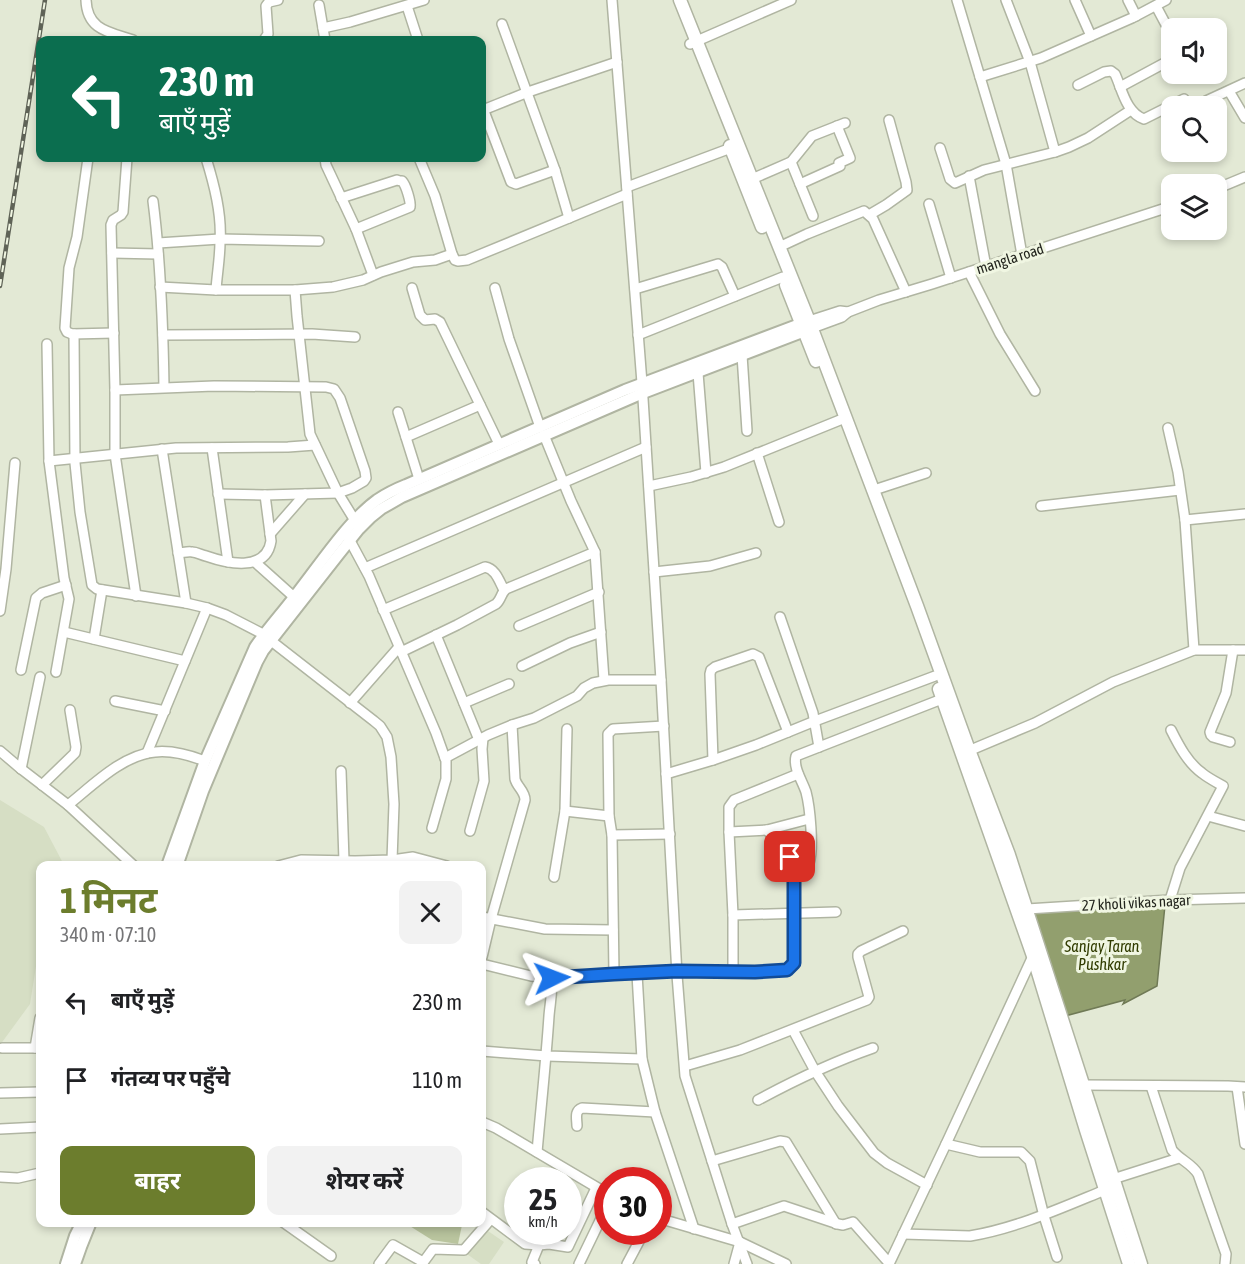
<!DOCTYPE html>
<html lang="hi">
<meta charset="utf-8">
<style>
body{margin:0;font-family:"Asap Condensed","Noto Sans Devanagari",sans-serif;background:#f2f2f2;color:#202124;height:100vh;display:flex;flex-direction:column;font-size:22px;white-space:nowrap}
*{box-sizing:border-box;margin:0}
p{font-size:20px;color:#757577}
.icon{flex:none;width:33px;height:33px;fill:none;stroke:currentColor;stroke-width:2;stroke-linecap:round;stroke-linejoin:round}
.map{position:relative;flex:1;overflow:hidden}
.sheet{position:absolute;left:36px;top:861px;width:450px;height:366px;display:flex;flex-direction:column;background:#fff;border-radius:12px;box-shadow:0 3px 9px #0003}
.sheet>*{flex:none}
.guide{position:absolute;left:36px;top:36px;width:450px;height:126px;border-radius:12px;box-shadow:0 3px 9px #0003;background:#0b6e4f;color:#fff;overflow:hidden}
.tools{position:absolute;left:1161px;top:18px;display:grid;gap:12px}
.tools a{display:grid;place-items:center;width:66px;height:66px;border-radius:12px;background:#fff;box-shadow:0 3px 9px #0003;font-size:30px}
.speed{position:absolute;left:504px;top:1167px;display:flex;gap:12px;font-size:30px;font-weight:700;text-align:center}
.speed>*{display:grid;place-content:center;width:78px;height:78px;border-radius:50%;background:#fff;box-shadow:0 3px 9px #0003;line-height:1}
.speed small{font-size:15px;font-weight:400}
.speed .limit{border:9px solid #d22;background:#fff;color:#111}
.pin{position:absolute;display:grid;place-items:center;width:51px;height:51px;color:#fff;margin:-26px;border-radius:12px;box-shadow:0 3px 9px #0006}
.me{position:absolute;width:66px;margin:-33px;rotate:87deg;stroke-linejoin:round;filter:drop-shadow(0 0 4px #0008)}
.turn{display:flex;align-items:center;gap:21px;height:126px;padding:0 24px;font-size:27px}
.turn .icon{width:78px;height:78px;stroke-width:2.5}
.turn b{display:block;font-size:42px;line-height:51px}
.round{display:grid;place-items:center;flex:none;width:63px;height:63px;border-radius:12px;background:#f2f2f2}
.headline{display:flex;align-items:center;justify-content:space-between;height:102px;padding:0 24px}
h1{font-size:36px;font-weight:700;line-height:45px;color:#6c7d2d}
.cta{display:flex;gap:12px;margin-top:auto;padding:12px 24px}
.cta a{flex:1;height:69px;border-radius:12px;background:#6c7d2d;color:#fff;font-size:24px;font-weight:700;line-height:69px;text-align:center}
.cta a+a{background:#f2f2f2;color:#202124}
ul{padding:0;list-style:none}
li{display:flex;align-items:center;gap:18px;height:78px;padding:0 24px}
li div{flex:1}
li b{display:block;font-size:22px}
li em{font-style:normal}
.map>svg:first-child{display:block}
</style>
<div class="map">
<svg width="1245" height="1264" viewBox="0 0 1245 1264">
<rect width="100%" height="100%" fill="#e3e9d5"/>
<g fill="#d6dec4">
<polygon points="0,800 44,827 64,865 40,866 40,959 37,960 30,1004 0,1045"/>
<polygon points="485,1229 504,1242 489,1264 481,1264 467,1254"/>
</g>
<polygon fill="#b9c49e" points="458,1222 462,1225 458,1244 432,1240 405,1223"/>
<polygon fill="#929f6e" stroke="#707a56" stroke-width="1.5" points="1165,905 1157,986 1123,1004 1125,1000 1065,1016 1032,908"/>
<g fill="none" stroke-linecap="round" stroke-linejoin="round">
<g stroke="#b0b5a2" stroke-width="12">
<g id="minor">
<path d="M 86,0 C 87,30 109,32 133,40"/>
<polyline points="612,0 642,383 661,680 677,975 685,1076 732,1224 747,1264"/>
<polyline points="957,0 1006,164 1022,255"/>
<polyline points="1006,0 1030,62 1055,152"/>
<polyline points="1075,0 1091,36"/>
<polyline points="1128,0 1136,16"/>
<polyline points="319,5 325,40"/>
<polyline points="407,6 418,40"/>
<polyline points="1156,6 1172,36"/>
<polyline points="502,24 555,170 569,218"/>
<polyline points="323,28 350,22 424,0"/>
<polyline points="264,40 268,34 266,6 269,2 278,0"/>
<polyline points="690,44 791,0"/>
<polyline points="980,77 1041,58 1132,18 1166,0"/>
<path d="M 1078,85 L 1104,72 L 1111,71 L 1115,74 C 1122,89 1126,113 1144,119 L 1184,99"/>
<polyline points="1120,87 1172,59"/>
<polyline points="1229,91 1245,118"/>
<polyline points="1206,101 1245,83"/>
<polyline points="482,106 511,182 516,184 555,170"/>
<polyline points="483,110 528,92 617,62"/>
<polyline points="940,148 950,179 955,183 984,170 1055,152 1069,147 1088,138 1131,110"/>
<polyline points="88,158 77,237 69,268 65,328 67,332 72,334 114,333"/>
<polyline points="127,158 123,212 121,215 113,220 111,225 115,390 115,454 136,596"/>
<path d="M 206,158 C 214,184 222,214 220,242 C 220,258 217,274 216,290"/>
<polyline points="325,158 326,165 356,229 373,275"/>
<polyline points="419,158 435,196 452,254 455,260 458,261 467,260 627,194"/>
<polyline points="791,162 813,216"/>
<polyline points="969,176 986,267"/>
<polyline points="752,179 791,162 812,136 845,123"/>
<polyline points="800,184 840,166 839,163 850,158 837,126"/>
<polyline points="627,187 731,148"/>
<polyline points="1216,189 1245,177"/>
<path d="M 341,198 L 397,180 C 399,181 400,181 402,181 C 406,185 411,202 410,207 L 356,229"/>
<path d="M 153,201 C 161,263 163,325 164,387"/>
<polyline points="929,204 951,278"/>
<polyline points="869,215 886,205 907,190 906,182 889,120"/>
<polyline points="158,243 220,239 319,241"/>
<polyline points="779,247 807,234 864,211 873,219 906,292"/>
<polyline points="112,253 158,254"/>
<polyline points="969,272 1000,334 1035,391"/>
<polyline points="160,287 216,290 295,290 333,287 363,280 381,272 413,262 435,260 452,254"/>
<polyline points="412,288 420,315 425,320 435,319 440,322 499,444"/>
<polyline points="495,288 509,339 540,427"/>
<polyline points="635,289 718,264 722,267 735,296"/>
<polyline points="295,290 297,316 310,434 338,493 357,524"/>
<polyline points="809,321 840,311 848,312"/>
<polyline points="812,328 842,317 848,312 879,300 932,284 1172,206"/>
<polyline points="74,334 75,463 80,512 92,585 97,589 186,603 207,608 226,615 263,634"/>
<polyline points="163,335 312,334 355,337"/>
<polyline points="638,335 783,277"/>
<polyline points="47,344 49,461 64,578 69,599 56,672"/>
<polyline points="742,355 747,431"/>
<polyline points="698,373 706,473"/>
<polyline points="115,390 214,386 326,387 334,389 340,398 365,471 366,478 364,481 352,488 338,493 265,495 218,494"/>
<polyline points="398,412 419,479"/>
<polyline points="1168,428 1178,472 1185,520 1194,650"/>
<polyline points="544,435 571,501 595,552 604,680"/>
<polyline points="406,437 480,405"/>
<polyline points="212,448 228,562"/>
<polyline points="162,449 186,603"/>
<polyline points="757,453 779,522"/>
<polyline points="49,461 176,448 288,447 315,445"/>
<polyline points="649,486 691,477 724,467 840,420"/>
<polyline points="874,490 926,473"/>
<polyline points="1041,506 1180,490"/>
<polyline points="1185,520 1245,514"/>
<polyline points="270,534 305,494"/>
<polyline points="348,537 369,576 436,733 446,761 446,779 432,828"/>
<path d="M 178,553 C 182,553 188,551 192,552 C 197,552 201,555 206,556 C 226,563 266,573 271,541 L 265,495"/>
<polyline points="255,562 294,597"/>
<polyline points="365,568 646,447"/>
<polyline points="654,572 710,566 756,553"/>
<path d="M 383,610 L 485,567 C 496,569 499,581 504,590"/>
<polyline points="0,611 6,569 15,463"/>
<polyline points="780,617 813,713 819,747"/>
<polyline points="519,626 599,592"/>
<polyline points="64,632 185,661"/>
<polyline points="436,635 479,740"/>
<polyline points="94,639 102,590"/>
<polyline points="270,640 374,721 380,726 387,737 391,757 394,804 392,860 390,866"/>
<path d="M 401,652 L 457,625 L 496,604 C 501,600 501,593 506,589 L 595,552"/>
<polyline points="522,666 570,643 601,632"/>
<polyline points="21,670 36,598 42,593 66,585"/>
<polyline points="115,701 165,711"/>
<polyline points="350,703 399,647"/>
<polyline points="464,703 509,684"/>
<polyline points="1230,742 1213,737 1211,735 1210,732 1226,693 1233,650"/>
<polyline points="0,751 20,768 68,805 134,866"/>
<polyline points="966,752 1035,723 1113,682 1194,650 1245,650"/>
<polyline points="147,753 207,608"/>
<polyline points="445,758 488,735 512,725 534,718 577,696 584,688 593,683 608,680 661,680"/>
<polyline points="713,760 710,674 711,670 715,667 753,654 759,657 788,732"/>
<polyline points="21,769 40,677"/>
<polyline points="341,771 344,861"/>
<polyline points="666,774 713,760 756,745 815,721 935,676"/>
<polyline points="42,785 75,753 76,747 70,710"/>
<path d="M 68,805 C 92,786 122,755 155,752 C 172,750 189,755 205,761"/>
<polyline points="565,811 609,816"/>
<polyline points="1208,816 1245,826"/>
<polyline points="470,831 484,781 482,749 483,738"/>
<polyline points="729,832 767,830 809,819"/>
<polyline points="612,835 670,834"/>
<polyline points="278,866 301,860 355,861 392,860 413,857 447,866"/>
<path d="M 794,866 L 809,863 C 814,848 810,807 806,792 C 802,780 793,768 796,756 L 942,699"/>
<polyline points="554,877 565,811 567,729"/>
<path d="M 1170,900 L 1180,868 L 1223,786 C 1216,782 1208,778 1202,773 C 1188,763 1179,746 1171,730"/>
<polyline points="1027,909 1170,900 1245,898"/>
<polyline points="733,915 836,912"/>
<polyline points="482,917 545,929 613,930"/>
<path d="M 482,957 L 491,919 L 525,800 C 525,791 517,787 515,779 L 512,725"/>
<polyline points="482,964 531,976 551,978 677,971 755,972 787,970 794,963 794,866 787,853 767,830"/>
<polyline points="733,971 733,915 729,832 729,807 734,800 798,774"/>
<polyline points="614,974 612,835 609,816 608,734 613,729 664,726"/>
<polyline points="637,974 642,1059 655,1112 694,1229"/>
<polyline points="793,1030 815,1071 838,1106 874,1153 887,1163 927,1185"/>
<polyline points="2,1048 40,1048"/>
<polyline points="35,1048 40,1018"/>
<polyline points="482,1051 547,1056 642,1059"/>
<polyline points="685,1066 740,1050 867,1000 869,997 858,957 858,954 861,951 903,931"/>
<polyline points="1083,1085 1228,1086 1245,1087"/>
<path d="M 1151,1086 L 1172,1150 C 1180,1160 1191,1163 1198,1174 L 1226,1254 L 1225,1264"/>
<polyline points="1237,1087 1245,1144"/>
<polyline points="0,1093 40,1092"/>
<path d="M 758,1100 C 795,1080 833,1062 873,1048"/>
<polyline points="482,1122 496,1128 608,1194"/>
<path d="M 577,1126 C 577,1119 574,1111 582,1108 L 655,1112"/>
<polyline points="0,1129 40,1127"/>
<polyline points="946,1144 980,1152 1021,1152 1030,1161 1044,1216 1057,1257"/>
<path d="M 537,1152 C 541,1107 546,1061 549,1016 C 550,1003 553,991 551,978"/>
<polyline points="712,1161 780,1141 786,1142 836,1224"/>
<polyline points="0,1177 18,1178 40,1173"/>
<polyline points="1113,1179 1179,1158"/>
<polyline points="482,1212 525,1244 539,1245"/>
<polyline points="658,1218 740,1242 786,1264"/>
<polyline points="283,1222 331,1256"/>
<polyline points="732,1224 784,1206 838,1224 843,1225 853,1222 889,1263"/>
<path d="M 903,1234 L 970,1236 C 1017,1228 1061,1208 1105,1190"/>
<polyline points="379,1264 393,1245 423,1262"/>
<polyline points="422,1264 433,1249 464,1250 490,1220"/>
<polyline points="535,1264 532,1262 539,1245 549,1244 568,1247 596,1188"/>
<polyline points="579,1264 608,1204"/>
<polyline points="627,1264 644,1232"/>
<polyline points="734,1264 740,1242"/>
<polyline points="889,1264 946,1144 1033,956"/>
</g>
</g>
<g stroke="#b0b5a2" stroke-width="14">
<g id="major">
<path d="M 167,866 L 205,761 L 255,647 C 268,628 284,611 298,592 C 320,564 349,520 377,500 C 386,494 396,489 406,485 L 625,390 L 808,321"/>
<polyline points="177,866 203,791 257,662 263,651 339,554 359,529 371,517 381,509 402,497 643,393 810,329"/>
<polyline points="66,1264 75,1236 82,1222"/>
<polyline points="75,1264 81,1247 91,1222"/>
</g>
</g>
<g stroke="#b0b5a2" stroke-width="15">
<g id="highway">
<polyline points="680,0 809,321 917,606 969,750 1009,855 1141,1264"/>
<polyline points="730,146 762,227"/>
<polyline points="786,285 816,361"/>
<polyline points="939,689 1033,956 1086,1130 1129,1264"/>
</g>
</g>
<use href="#minor" stroke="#fff" stroke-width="9"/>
<use href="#major" stroke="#fff" stroke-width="10"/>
<use href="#highway" stroke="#fff" stroke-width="12"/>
<g stroke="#5f6357" stroke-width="4.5">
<polyline id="rail" points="0,286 45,0"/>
</g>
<use href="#rail" stroke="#f0f6e2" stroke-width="2" stroke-dasharray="7" stroke-linecap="butt"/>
</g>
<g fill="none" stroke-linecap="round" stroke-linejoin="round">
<g stroke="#114b97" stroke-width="15">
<polyline id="route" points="552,978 614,974 677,971 755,972 787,970 794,963 794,866 790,857"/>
</g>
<use href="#route" stroke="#1a73e8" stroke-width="10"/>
</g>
<g text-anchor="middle" stroke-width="6" stroke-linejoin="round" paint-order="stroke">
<g font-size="15" fill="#22241d" stroke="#f0f6e2">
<text transform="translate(1010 259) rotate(-18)" y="5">mangla road</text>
<text transform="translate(1136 903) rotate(-3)" y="5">27 kholi vikas nagar</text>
</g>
<g font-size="16" font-style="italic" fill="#313c00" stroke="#f0f6e2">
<text x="1102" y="952">Sanjay Taran<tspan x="1102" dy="18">Pushkar</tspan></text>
</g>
</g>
</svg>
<div class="tools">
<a><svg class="icon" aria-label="sound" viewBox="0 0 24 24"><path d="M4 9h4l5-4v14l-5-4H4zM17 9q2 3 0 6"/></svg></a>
<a><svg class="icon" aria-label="search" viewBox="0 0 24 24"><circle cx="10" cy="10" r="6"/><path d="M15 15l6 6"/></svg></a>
<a><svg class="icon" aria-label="layers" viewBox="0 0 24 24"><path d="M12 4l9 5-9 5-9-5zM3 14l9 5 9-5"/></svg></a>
</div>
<div class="speed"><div>25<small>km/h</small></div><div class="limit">30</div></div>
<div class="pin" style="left:790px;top:857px;background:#d93025"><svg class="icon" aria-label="arrive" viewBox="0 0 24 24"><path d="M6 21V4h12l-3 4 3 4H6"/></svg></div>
<svg class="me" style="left:552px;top:978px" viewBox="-20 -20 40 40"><path d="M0-17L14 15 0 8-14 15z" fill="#1a73e8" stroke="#fff" stroke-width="4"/></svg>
<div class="guide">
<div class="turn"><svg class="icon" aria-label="left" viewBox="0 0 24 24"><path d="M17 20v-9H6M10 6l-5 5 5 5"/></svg><div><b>230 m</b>बाएँ मुड़ें</div></div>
</div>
<section class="sheet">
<div class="headline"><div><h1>1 मिनट</h1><p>340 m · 07:10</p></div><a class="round"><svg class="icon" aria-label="close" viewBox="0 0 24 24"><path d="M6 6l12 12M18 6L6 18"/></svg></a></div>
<ul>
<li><svg class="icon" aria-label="left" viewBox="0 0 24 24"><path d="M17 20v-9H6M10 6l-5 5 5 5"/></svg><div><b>बाएँ मुड़ें</b></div><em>230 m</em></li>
<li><svg class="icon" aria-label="arrive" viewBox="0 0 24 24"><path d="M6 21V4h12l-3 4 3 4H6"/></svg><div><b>गंतव्य पर पहुँचे</b></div><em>110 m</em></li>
</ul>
<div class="cta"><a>बाहर</a><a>शेयर करें</a></div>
</section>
</div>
